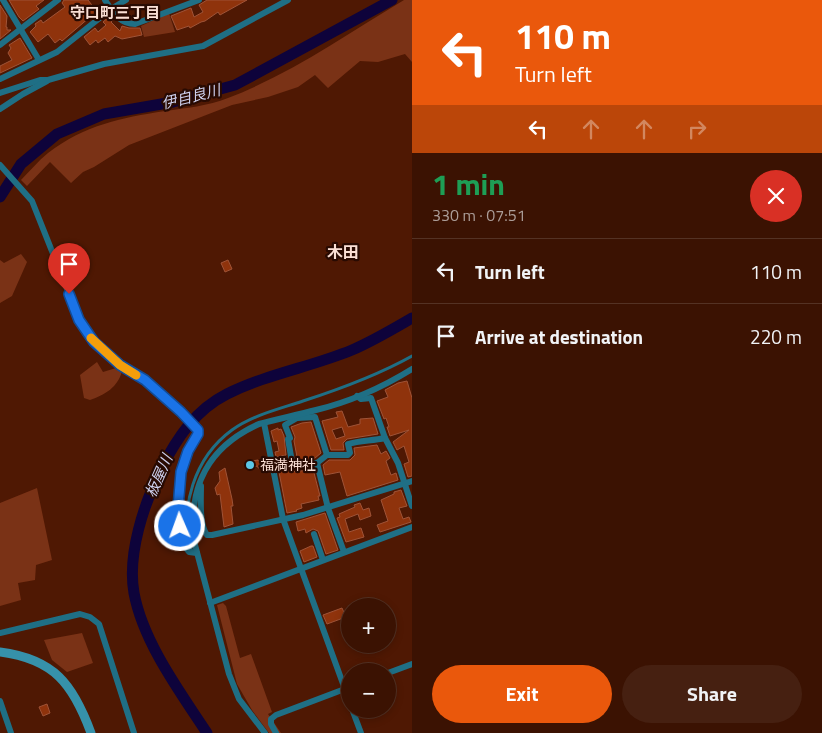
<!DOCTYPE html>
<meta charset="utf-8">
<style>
body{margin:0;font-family:"Titillium Web","Noto Sans JP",sans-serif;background:#462011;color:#f1f3f6;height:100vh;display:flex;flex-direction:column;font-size:19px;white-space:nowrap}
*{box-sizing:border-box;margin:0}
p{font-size:16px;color:#ac9e99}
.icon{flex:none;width:28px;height:28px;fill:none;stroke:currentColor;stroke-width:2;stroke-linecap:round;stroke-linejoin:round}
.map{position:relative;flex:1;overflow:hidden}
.details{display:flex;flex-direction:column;background:#3b1202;width:410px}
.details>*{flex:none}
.hud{background:#ea580c;color:#fff;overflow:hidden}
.buttons{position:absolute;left:341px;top:598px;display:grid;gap:10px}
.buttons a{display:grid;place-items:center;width:55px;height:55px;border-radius:50%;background:#3b1202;box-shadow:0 2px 8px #0003,0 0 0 1px #543224;font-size:25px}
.pin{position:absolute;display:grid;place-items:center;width:42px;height:42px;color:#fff;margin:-51px -21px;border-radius:50% 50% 50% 0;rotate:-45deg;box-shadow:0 0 5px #0007}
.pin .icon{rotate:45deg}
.me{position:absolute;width:55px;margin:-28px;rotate:358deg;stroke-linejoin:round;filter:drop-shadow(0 0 4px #0008)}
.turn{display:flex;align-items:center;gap:18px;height:105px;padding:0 20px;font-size:22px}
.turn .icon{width:65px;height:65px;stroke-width:2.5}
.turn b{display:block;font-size:35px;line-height:42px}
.lanes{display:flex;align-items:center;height:48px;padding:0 20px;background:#0003;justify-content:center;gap:25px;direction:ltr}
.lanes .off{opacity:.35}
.round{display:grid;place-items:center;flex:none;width:52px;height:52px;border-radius:26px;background:#462011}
.head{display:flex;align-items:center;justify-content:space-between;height:85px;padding:0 20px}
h1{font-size:30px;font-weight:700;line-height:38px;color:#1e9e55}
.action{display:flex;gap:10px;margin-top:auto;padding:10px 20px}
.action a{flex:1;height:58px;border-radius:30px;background:#ea580c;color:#fff;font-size:20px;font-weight:700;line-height:58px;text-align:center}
.action a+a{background:#462011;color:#f1f3f6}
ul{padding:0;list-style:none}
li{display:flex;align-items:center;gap:15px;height:65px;padding:0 20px;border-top:1px solid #543224}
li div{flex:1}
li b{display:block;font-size:19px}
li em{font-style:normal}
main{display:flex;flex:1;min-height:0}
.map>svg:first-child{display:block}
</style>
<main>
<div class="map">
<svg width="412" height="733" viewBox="0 0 412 733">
<rect width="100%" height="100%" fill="#4f1803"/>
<g fill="#7a3216">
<path d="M 404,0 L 412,0 L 412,62 L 405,54 L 378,62 L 360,61 L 328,88 L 315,75 L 298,87 L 268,97 L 232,105 L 129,145 L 94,167 L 83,172 L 71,183 L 50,162 L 27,186 L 21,180 C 30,171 38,161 48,153 C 85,125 120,118 165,111 C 186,108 208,106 228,98 C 291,74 347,34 404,0 Z"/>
<polygon points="169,13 175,32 144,37 141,26"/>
<polygon points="21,254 27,262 12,296 0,303 0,260 4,263"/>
<path d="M 97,362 L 103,372 L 116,368 L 122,371 C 118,387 105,395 90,400 L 84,398 L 80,375 Z"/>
<polygon points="37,488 52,560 36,565 35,580 18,583 21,600 0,606 0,503"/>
<polygon points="223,603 226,606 240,658 251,654 272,712 268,714 281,733 269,733 252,710 237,684 217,605"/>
<polygon points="82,633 93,663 67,672 52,660 44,640"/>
</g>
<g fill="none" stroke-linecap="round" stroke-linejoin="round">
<g stroke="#0e033b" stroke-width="11">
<polyline points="0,197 21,164 57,134 104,114 173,102 235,85 392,0"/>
<path d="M 207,733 C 180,692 143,642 134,593 C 127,554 144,504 161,469 C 177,438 195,410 227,394 C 267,374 311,367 352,350 C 373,341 393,329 412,318"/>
</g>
</g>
<g fill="#8f330c" stroke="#9f5337" fill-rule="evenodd">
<polygon points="9,0 44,0 36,6 39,9 23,21 19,17"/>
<polygon points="64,0 88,0 98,13 91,18 90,17 62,41 60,39 55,43 48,34 38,42 30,32 36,26 35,24 41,20 43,23 65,7 62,3"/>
<polygon points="207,0 247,0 220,15 218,12 205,21 201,22 190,28 189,26 177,30 171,16 191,8 194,17 203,12 199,5"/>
<polygon points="0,5 7,16 6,27 7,27 7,30 11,30 0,39"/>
<polygon points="110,16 113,20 111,22 120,31 122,26 129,28 140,28 142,35 122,39 115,36 108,42 105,38 98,43 96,40 90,45 84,37 95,28 98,32 106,25 103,22"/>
<polygon points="20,38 32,58 0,73 0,66 12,60 8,53 11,48 9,45"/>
<polygon points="228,260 232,269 225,272 221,263"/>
<polygon points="407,381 412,398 412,476 408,477 404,464 409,462 404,446 397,450 393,442 409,430 390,436 387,427 389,427 386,418 384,419 377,401 388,397 385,390 398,383"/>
<path d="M 342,411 L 348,427 L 360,424 L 360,419 L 373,418 L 378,434 L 347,439 L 343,443 L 344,450 L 331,450 L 322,421 L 338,417 L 336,412 ZM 342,427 L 345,436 L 336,439 L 332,430 Z"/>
<polygon points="311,422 321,453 315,458 298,462 294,441 295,437 291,427 302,423"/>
<polygon points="278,428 278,430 281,429 284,436 286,455 276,457 275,452 279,451 277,441 274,442 271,431"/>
<polygon points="377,445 381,454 386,451 390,458 386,461 391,475 396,473 398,480 347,496 340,472 325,475 323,465 329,460 350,460 355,455 354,448"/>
<polygon points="258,460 258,461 266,460 267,464 264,464 264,466 258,468 258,466 247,468 246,462"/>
<polygon points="288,465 295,472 313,469 320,496 318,496 319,500 301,504 302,508 296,510 297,511 287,513 278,467"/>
<polygon points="225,468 232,499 233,506 231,506 233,524 224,527 220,494 217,495 215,488 220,481 219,472"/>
<polygon points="401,490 407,506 399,508 403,519 409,517 411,522 380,532 377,525 388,521 381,500 394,494 394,492"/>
<polygon points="360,503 363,510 369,508 371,516 360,520 358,514 345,519 349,532 361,528 364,537 346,542 337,518 340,517 339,514 355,507 354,505"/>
<polygon points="325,513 338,550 326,554 318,531 313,529 306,533 305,529 298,531 296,522"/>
<polygon points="311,546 313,546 317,557 304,562 300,551"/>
<polygon points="342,608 346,617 327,624 323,615"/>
<polygon points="47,704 50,713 43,716 39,707"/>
</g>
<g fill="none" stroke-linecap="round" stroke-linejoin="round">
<path stroke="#1f6f85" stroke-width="3" d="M 192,552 C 178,508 195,457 232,430 C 253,415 279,409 303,401 C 340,389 378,375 412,356"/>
<g stroke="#1f6f85" stroke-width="6">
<polyline points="3,0 39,60"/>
<path d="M 105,0 C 113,12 119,24 135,24 L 199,0"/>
<polyline points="0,45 58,0"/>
<polyline points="0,79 57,52 111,9 126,0"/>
<polyline points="0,93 40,80 48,80 104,64 203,46 288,0"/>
<polyline points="0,109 23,94 47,81"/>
<polyline points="0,165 32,201 79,319 94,342 120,365 145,380 181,412 198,430 198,434 185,460 179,492 178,508 181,535 185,547 189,552 197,553"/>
<polyline points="357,396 361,399 371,398 385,438 398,463 412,506"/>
<path d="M 296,415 L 297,418 L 285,425 L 290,438 L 288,439 L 292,462 L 296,467 L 317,463 L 327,455 L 348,455 L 350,453 L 348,444 C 360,440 372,441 385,438"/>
<polyline points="297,418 315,417 327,455"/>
<polyline points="264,423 283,519 350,703"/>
<polyline points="317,463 328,508 344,552"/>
<path d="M 201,486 C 201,499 199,524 207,535 L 212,535 L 303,515 L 412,481"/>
<polyline points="314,534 323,560"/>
<polyline points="210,603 412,527"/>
<polyline points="0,633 80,614 90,617 99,624 134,733"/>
<polyline points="388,673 412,664"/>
<polyline points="0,701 11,733"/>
<polyline points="352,709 361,733"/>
<path d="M 265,733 L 239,699 L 229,674 L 194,541 C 188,486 208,447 259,424 C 278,419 297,415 316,410 C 349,402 383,387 412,369"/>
<polyline points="276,733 271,724 271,719 276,715 350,687"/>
</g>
<path stroke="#3691aa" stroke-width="9" d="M 0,652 C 54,659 73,684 91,733"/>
</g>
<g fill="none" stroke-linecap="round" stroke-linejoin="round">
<g stroke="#114b97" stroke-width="12">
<polyline id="route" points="69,294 79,320 94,342 120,365 145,380 181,412 198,430 198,434 188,451 181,472 178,508 180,526"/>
</g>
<use href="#route" stroke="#1a73e8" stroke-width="9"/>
<polyline stroke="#f59e0b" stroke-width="9" points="91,338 120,365 136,375"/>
</g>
<circle fill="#5cc7e7" stroke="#280a02" stroke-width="2" cx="250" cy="465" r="5"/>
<g text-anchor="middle" stroke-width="4.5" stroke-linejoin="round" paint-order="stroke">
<g font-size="14" fill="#fadfd5" stroke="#280a02" text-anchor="start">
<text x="260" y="470">福満神社</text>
</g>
<g font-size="15" font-weight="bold" fill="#fadfd5" stroke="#280a02">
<text x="115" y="18">守口町三丁目</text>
</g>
<g font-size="15" font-style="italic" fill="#ced1ee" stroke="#280a02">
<text transform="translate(191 97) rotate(-14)" y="5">伊自良川</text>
<text transform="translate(159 476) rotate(-66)" y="5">板屋川</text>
</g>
<g font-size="16" font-weight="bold" fill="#fadfd5" stroke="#280a02">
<text x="343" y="258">木田</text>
</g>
</g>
</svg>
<div class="buttons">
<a>+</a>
<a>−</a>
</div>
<div class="pin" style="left:69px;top:294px;background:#d93025"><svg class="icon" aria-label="arrive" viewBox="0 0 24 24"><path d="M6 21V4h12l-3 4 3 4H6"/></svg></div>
<svg class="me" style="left:180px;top:526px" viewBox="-20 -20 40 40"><circle r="17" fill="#1a73e8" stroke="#fff" stroke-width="3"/><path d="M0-11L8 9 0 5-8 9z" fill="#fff"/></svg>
</div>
<section class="details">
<div class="hud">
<div class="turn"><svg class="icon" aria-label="left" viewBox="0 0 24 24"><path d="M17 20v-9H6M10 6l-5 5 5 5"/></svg><div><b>110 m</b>Turn left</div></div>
<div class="lanes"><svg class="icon" aria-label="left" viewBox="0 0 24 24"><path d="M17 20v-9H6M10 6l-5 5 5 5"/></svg><svg class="icon off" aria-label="ahead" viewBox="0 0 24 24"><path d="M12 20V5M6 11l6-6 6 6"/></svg><svg class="icon off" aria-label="ahead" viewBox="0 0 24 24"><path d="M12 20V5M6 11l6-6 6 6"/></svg><svg class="icon off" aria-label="right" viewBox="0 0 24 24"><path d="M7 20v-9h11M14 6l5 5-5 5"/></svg></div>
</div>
<div class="head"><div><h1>1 min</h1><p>330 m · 07:51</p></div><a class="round" style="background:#d93025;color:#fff"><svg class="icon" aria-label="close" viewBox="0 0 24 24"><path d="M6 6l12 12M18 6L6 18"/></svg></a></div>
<ul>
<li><svg class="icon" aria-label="left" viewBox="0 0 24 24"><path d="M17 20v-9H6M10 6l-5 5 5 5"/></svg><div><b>Turn left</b></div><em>110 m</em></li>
<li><svg class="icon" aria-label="arrive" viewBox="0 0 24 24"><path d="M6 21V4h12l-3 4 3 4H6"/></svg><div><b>Arrive at destination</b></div><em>220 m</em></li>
</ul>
<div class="action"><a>Exit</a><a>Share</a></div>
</section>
</main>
